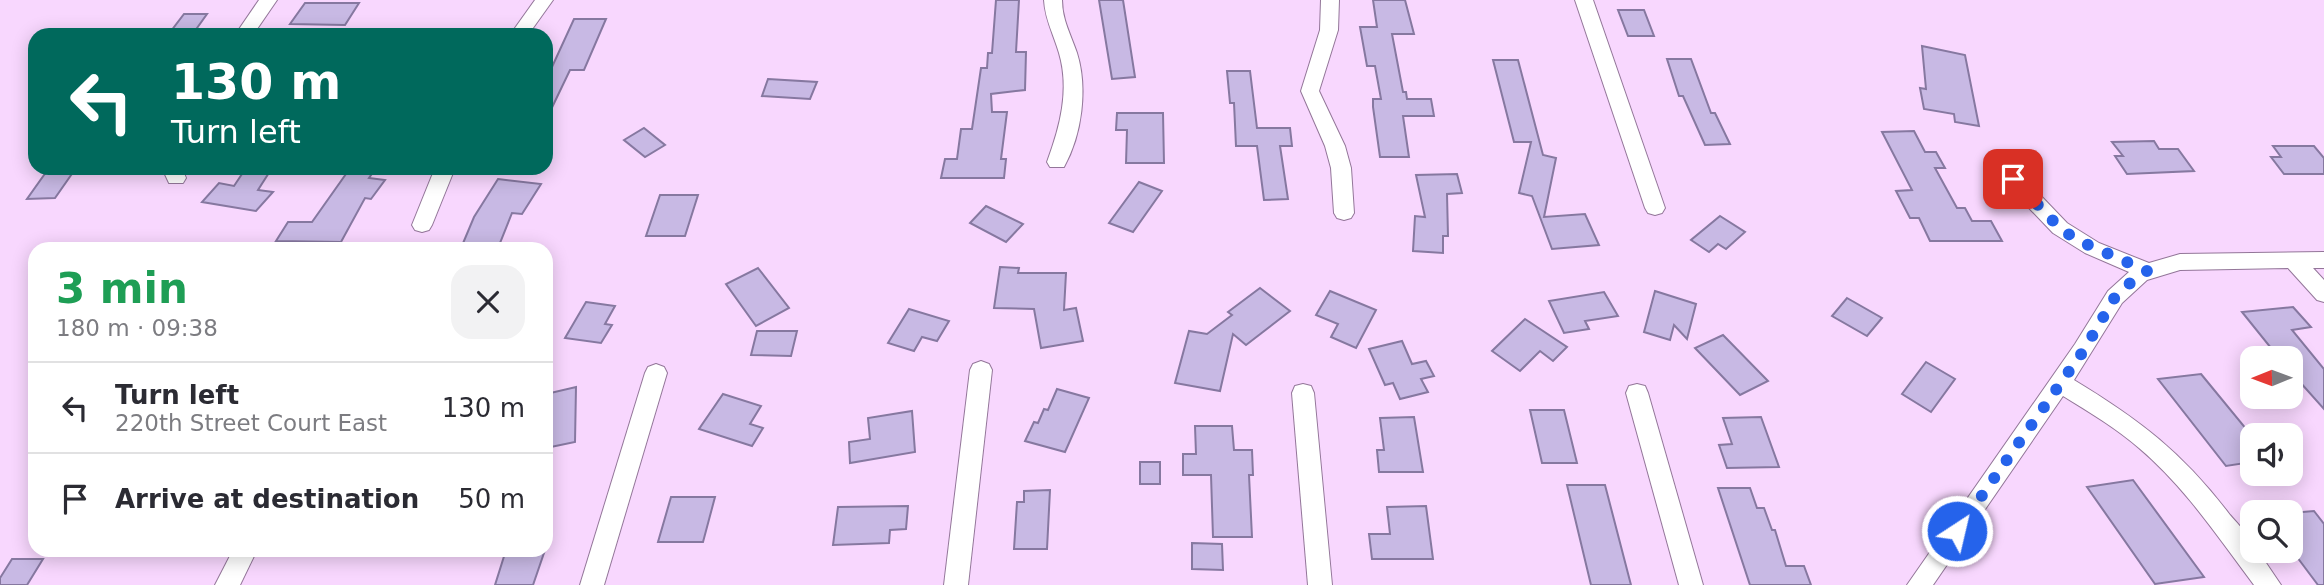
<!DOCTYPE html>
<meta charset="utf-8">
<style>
body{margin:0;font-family:"DejaVu Sans",sans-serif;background:#f2f2f3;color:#2b2b33;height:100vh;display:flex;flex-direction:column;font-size:26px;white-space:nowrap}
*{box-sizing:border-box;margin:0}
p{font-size:23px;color:#7c7c81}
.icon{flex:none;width:38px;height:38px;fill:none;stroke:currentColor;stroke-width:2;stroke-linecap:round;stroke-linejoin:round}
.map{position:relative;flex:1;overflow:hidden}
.details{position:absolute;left:28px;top:242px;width:525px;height:315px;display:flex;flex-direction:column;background:#fff;border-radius:21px;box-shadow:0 4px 18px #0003}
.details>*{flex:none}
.top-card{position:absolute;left:28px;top:28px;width:525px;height:147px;border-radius:21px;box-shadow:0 4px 18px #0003;background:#00695c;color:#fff;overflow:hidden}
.needle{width:46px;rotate:269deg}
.buttons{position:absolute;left:2240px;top:346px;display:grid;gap:14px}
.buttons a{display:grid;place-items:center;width:63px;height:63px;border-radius:14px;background:#fff;box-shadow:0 4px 18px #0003;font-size:35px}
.pin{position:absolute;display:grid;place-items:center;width:60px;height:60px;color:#fff;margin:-30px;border-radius:14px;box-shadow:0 4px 10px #0006}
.me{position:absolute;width:77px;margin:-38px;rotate:35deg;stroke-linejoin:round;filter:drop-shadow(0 0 5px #0008)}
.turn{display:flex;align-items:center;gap:24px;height:147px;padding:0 28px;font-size:32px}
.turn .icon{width:91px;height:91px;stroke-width:2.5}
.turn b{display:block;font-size:49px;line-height:60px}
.round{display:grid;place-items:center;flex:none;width:74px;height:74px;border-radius:21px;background:#f2f2f3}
.headline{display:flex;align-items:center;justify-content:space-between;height:119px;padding:0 28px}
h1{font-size:42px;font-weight:700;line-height:52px;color:#1e9e55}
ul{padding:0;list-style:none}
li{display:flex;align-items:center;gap:21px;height:91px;padding:0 28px;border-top:2px solid #e1e1e2}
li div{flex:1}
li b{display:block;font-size:26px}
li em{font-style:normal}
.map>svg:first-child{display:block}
</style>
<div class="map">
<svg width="2324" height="585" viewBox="0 0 2324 585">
<rect width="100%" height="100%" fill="#f8d7fe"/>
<g fill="#c8b9e4" stroke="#8678a0" stroke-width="2">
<polygon points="996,0 1019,0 1016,52 1026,52 1025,90 991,94 992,112 1007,112 1001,159 1006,159 1004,178 941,178 945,159 957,159 961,129 972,129 981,68 987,68 988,53 992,53"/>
<polygon points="1099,0 1123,0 1135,77 1112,79"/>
<polygon points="1373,0 1405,0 1414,34 1392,34 1403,92 1406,92 1407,99 1431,99 1434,116 1403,116 1409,157 1380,157 1373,107 1373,99 1381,99 1375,66 1367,66 1360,27 1377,27"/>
<polygon points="305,3 359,3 345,25 290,24"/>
<polygon points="1618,10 1644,10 1654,36 1628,36"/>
<polygon points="184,14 207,14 192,35 168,35"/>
<polygon points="574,19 606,19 584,70 570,70 546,120 546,80"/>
<polygon points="1922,46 1965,55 1979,126 1955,122 1954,114 1924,109 1920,88 1926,89"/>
<polygon points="1667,59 1691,59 1711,113 1715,113 1730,144 1705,145 1683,96 1679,96"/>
<polygon points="1493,60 1518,60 1543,155 1556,158 1544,217 1585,214 1599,245 1552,249 1532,196 1519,193 1531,142 1514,142"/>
<polygon points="1227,71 1250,71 1257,128 1290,128 1292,146 1280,146 1288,199 1264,200 1257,146 1236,146 1234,103 1230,103"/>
<polygon points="768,79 817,82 810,99 762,96"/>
<polygon points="1117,113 1163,113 1164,163 1126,163 1127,130 1116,130"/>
<polygon points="644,128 665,145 645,157 624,140"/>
<polygon points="1914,131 1925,152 1936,152 1945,168 1935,168 1957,208 1965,208 1972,221 1991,221 2002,241 1930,241 1919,218 1910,218 1896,191 1912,190 1882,132"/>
<polygon points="2154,141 2159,149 2178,149 2194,171 2127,174 2115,156 2123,156 2112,142"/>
<polygon points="2273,146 2314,146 2324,158 2324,174 2284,174 2271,157 2281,157"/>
<polygon points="49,168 76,168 55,198 27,199"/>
<polygon points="246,168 272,168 258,190 273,192 256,211 202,202 219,183 234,186"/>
<polygon points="355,168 376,168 369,178 385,180 371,199 365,198 341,242 276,241 288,222 312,222 346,174 350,174"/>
<polygon points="1457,174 1462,193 1447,194 1448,236 1443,236 1443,253 1413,251 1415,216 1425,217 1416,175"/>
<polygon points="498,179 541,184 522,214 512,213 498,248 461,248 474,217"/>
<polygon points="1139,182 1162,191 1133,232 1109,223"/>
<polygon points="660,195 698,195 685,236 646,236"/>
<polygon points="986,206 1023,224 1006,242 970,223"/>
<polygon points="1720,216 1745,232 1726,249 1718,244 1709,252 1691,240"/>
<polygon points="1000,267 1019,268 1018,273 1066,273 1064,310 1076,308 1083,341 1041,348 1034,309 994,308"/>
<polygon points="758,268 789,308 756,326 726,284"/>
<polygon points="1260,288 1290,311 1246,345 1233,334 1220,391 1175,383 1189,331 1207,334 1232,315 1228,312"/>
<polygon points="1330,291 1376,310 1356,348 1331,337 1338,324 1316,315"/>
<polygon points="1655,291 1696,304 1687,339 1674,325 1670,340 1644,332"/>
<polygon points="1604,292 1618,316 1585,321 1589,329 1564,333 1549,301"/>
<polygon points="1847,298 1882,318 1867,336 1832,316"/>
<polygon points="586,302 615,306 605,324 612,325 601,343 565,338"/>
<polygon points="2293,307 2311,327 2292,330 2324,369 2324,409 2291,372 2291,357 2279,358 2242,312"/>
<polygon points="909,309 949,321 937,341 922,337 914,351 888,343"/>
<polygon points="1525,319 1567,347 1553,361 1540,351 1520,371 1492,351"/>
<polygon points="757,331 797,331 791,356 751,355"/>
<polygon points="1723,335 1768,381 1740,395 1695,348"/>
<polygon points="1402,341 1412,364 1426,361 1434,376 1421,379 1428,392 1400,399 1393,383 1385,385 1369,349"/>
<polygon points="1926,362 1955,379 1931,412 1902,394"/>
<polygon points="2201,374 2252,436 2252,462 2226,466 2158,379"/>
<polygon points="576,387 575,442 546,448 546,394"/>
<polygon points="1057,389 1089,398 1065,452 1025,441 1034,422 1038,423 1044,409 1048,410"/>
<polygon points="723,394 761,406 750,424 763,428 752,446 699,429"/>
<polygon points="1530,410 1564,410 1577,463 1542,463"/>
<polygon points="912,411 915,452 850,463 849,442 870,439 868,418"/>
<polygon points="1414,417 1423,472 1379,472 1377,450 1384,450 1380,418"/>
<polygon points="1761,417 1779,467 1727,468 1719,445 1732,444 1723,418"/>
<polygon points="1195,426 1232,426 1234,450 1252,450 1253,475 1249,475 1252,537 1213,537 1211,475 1183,475 1183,454 1196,454"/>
<rect x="1140" y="462" width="20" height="22"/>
<polygon points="2133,480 2204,577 2155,584 2087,487"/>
<polygon points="1567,485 1605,485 1631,585 1591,585"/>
<polygon points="1718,488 1750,488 1757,508 1764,508 1772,530 1775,530 1786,566 1804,566 1811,585 1750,585"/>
<polygon points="1050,490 1047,549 1014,549 1017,502 1024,502 1024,491"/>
<polygon points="671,497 715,497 703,542 658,542"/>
<polygon points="908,506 906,529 890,530 889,543 833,545 838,507"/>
<polygon points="1426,506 1433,559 1372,559 1369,534 1390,534 1387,507"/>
<polygon points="2314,511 2324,524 2324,585 2318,585 2291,549 2291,513"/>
<polygon points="1192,543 1222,544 1223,570 1192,569"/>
<polygon points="506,550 545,550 533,585 495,585"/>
<polygon points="12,559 43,559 27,585 0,585 0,578"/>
</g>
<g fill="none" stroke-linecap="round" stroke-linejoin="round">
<g stroke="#937699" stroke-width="2">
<g id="minor">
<polygon points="259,0 277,0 253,35 235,35"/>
<polygon points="535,0 553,0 528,35 510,35"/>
<path d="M 1044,0 L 1062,0 C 1062,20 1071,35 1077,53 C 1088,88 1082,135 1064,167 L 1050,167 L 1047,162 C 1060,127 1070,90 1059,53 C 1054,35 1045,20 1044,0 Z"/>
<polygon points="1321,0 1339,0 1338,30 1319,91 1345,146 1351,168 1354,213 1351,218 1344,220 1337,218 1334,213 1331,168 1325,146 1301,91 1320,30"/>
<polygon points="1575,0 1593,0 1665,208 1662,213 1655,215 1648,213 1645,208"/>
<polygon points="162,168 182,168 186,178 183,183 169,183"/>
<polygon points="435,168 455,168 432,225 429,230 422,232 415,230 412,225"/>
<path d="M 2013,172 L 2020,174 L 2067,223 L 2099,243 L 2149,263 L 2180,254 L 2324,252 L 2324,268 L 2313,268 L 2324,280 L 2324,302 L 2317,300 L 2288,268 L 2180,270 L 2147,280 L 2122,303 L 2074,380 C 2140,420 2183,453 2230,515 C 2239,525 2252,538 2252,551 L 2258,551 L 2281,585 L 2254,585 C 2218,537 2185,487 2139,448 C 2116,428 2089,412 2063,396 L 1933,585 L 1907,585 L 2075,344 L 2108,291 L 2129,272 L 2085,253 L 2053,233 L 2006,184 L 2003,179 L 2006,174 Z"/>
<polygon points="981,361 989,364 992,370 968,585 944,585 970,370 973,364"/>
<polygon points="656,364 664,367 667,373 604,585 580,585 645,373 648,367"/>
<polygon points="1303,384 1311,386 1314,393 1332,585 1308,585 1292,393 1295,386"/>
<polygon points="1637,384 1645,386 1648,393 1703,585 1679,585 1626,393 1629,386"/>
<polygon points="233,550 257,550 240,585 215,585"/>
</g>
</g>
<use href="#minor" fill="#fff" fill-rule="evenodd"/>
</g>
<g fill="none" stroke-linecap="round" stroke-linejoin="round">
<polyline stroke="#2563eb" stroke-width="12" stroke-dasharray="0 21.6" points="1957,531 2084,350 2115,297 2140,274 2147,271 2077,240 2060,228 2013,179"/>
</g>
</svg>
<div class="buttons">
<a><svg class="needle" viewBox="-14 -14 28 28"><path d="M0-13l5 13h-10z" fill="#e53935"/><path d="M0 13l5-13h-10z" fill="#7c7c81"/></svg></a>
<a><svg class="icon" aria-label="sound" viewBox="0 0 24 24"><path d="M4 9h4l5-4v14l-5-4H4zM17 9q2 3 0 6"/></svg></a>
<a><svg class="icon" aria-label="search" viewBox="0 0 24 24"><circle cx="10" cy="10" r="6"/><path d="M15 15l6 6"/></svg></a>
</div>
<div class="pin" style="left:2013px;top:179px;background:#d93025"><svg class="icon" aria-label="arrive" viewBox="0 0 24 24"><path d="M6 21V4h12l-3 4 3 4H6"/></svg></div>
<svg class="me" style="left:1957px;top:531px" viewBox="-20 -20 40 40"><circle r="17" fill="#2563eb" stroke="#fff" stroke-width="3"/><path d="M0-11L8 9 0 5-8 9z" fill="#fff"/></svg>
<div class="top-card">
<div class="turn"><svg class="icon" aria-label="left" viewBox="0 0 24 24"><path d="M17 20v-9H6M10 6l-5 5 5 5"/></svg><div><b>130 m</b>Turn left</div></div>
</div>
<section class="details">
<div class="headline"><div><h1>3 min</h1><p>180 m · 09:38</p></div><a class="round"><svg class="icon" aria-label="close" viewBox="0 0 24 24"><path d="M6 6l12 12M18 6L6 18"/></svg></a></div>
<ul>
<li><svg class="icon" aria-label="left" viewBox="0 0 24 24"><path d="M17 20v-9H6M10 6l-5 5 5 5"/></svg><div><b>Turn left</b><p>220th Street Court East</p></div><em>130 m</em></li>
<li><svg class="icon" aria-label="arrive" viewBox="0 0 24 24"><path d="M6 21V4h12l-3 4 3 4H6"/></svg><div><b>Arrive at destination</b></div><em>50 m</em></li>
</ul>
</section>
</div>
